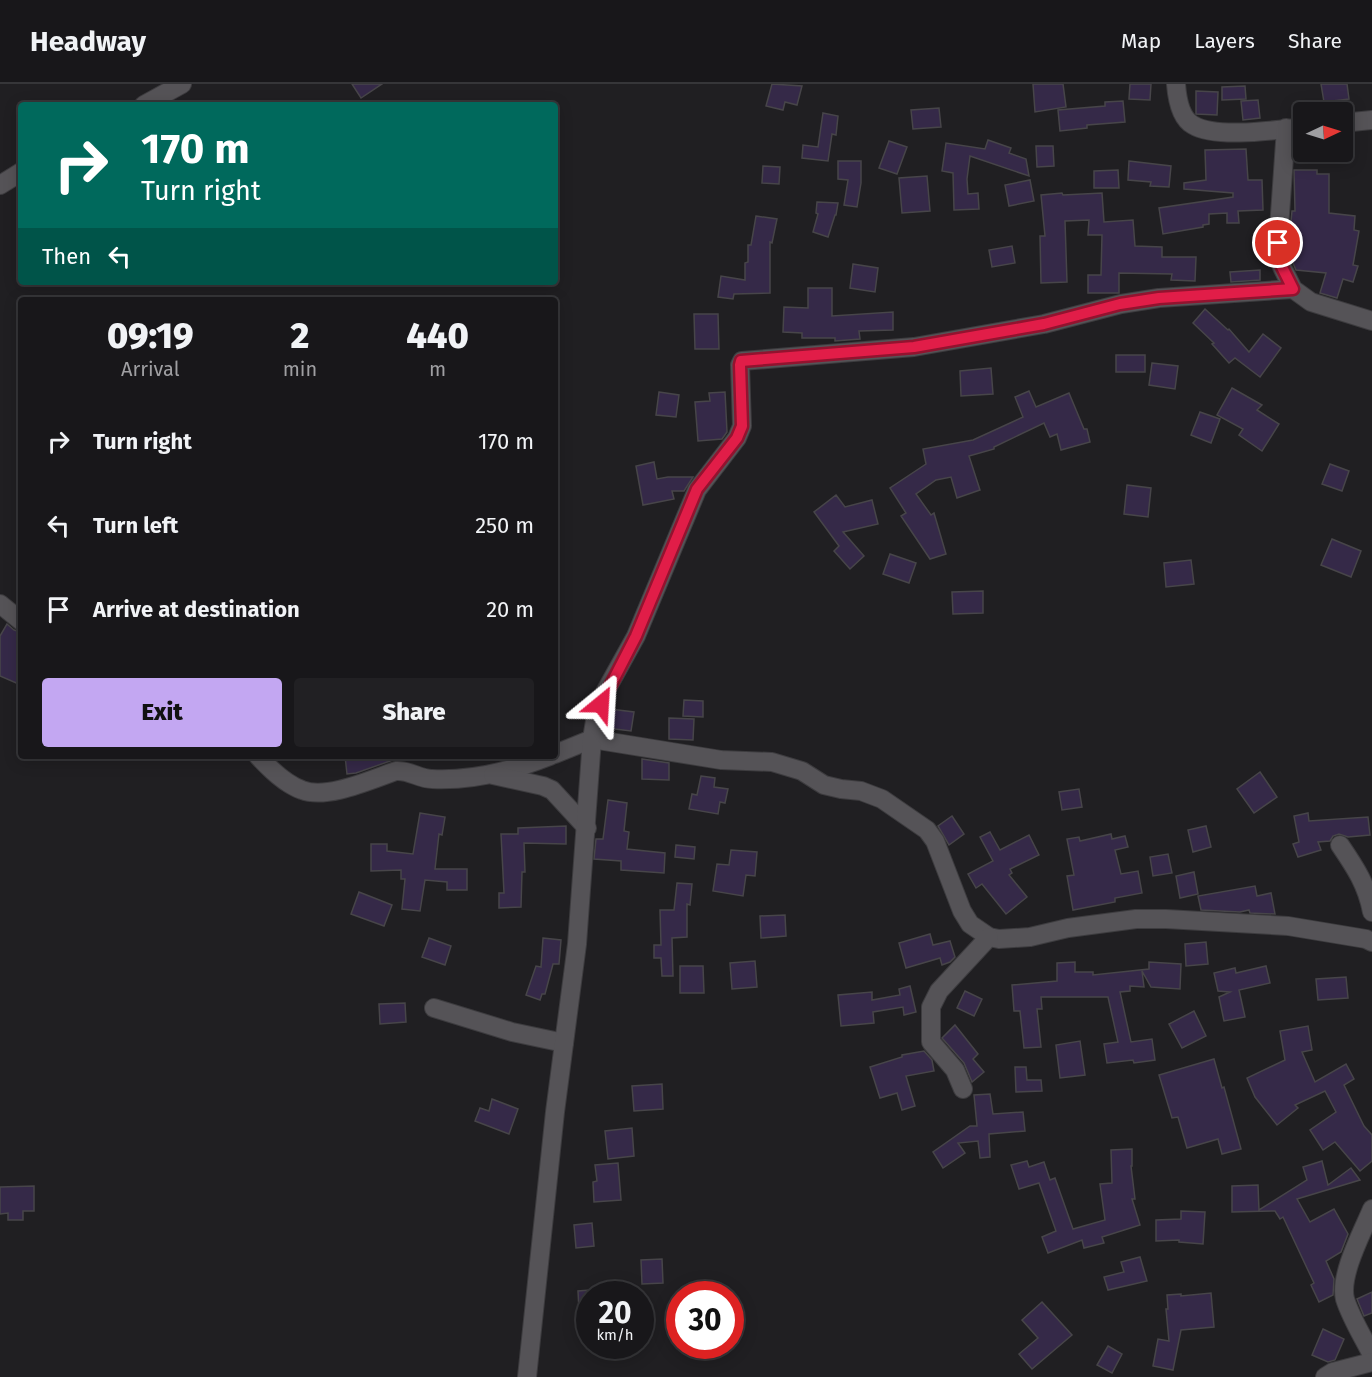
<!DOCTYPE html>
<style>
body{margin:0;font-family:"Fira Sans",sans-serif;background:#212023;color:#f1f3f6;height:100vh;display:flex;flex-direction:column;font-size:22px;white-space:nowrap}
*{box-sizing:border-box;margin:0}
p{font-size:20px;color:#9f9fa2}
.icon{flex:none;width:33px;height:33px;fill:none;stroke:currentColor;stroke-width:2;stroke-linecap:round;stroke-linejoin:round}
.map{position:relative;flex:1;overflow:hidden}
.details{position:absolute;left:18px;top:213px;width:540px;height:462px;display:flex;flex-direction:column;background:#18171a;border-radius:6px;box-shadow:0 3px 15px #0003,0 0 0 2px #363639}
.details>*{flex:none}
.top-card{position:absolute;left:18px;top:18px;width:540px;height:183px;border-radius:6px;box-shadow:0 3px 15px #0003,0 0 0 2px #363639;background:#00695c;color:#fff;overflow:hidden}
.needle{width:39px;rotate:86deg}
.buttons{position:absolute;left:1293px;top:18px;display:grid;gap:12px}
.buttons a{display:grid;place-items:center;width:60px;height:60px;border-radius:6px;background:#18171a;box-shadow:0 3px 15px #0003,0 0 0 2px #363639;font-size:30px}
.speed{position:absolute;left:576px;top:1197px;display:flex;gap:12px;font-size:30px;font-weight:700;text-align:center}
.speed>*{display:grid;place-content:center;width:78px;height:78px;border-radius:50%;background:#18171a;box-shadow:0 3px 15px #0003,0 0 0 2px #363639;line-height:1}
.speed small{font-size:15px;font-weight:400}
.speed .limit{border:9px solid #d22;background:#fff;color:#111}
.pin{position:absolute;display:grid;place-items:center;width:51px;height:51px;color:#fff;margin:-26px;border:3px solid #fff;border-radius:50%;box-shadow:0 2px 6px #0007}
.me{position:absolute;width:66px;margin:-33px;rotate:27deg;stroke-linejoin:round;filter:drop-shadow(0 0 4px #0008)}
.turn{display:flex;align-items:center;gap:21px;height:126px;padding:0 24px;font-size:27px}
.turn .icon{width:78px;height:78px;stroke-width:2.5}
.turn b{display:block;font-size:42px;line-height:51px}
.then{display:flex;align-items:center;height:57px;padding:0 24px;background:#0003;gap:12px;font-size:22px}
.eta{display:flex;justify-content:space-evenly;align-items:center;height:102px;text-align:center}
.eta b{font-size:36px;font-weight:800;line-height:42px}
.button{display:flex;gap:12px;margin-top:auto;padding:12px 24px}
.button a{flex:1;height:69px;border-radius:6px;background:#c3a7f2;color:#111;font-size:24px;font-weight:800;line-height:69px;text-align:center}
.button a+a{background:#212023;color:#f1f3f6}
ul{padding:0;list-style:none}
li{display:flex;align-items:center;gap:18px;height:84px;padding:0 24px}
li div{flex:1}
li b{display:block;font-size:22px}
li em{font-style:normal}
header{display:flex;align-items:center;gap:36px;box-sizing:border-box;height:84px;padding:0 30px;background:#18171a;border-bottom:2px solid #363639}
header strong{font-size:28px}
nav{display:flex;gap:33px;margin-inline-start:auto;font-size:21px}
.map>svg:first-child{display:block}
</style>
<header>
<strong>Headway</strong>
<nav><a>Map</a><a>Layers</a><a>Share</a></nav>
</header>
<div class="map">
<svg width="1372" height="1293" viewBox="0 0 1372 1293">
<rect width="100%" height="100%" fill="#201f22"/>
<g fill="#352948" stroke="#474549" stroke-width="1.5">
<polygon points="352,0 382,0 361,14"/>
<polygon points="772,0 802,2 797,21 785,18 783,26 766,22"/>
<polygon points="1033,0 1063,0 1066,23 1035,28"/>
<polygon points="1130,0 1151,0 1150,16 1129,15"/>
<polygon points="1321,0 1347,0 1349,15 1324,18"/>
<polygon points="1245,2 1246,15 1222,16 1222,3"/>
<polygon points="1196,7 1218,8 1217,31 1196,30"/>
<polygon points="1258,16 1260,34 1243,36 1241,17"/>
<polygon points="1123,17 1125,38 1087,41 1087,44 1060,47 1058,26 1105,22 1105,18"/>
<polygon points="939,24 941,43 913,45 911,26"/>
<polygon points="823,29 838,32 836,51 832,50 828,77 802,74 803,61 818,63"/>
<polygon points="988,56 1011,64 1009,69 1026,75 1029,92 970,72 967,95 968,110 978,109 979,125 954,126 953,89 942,87 946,59 985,65"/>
<polygon points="889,57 907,63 897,90 879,84"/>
<polygon points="1036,62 1053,62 1054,82 1037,83"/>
<polygon points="1246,65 1248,96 1262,96 1263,126 1238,127 1239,139 1227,139 1227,129 1209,130 1209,140 1203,141 1203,143 1163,150 1159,124 1233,113 1233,109 1184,105 1184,99 1206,96 1205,66"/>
<polygon points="838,77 861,77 861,99 857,123 844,121 848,96 838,95"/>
<polygon points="1129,77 1171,82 1169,103 1150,102 1151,98 1128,96"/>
<polygon points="763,82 780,83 779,100 762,99"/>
<polygon points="1118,86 1119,104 1094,104 1094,87"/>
<polygon points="1294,86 1317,86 1317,90 1329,90 1329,129 1355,132 1354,146 1359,147 1353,181 1358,182 1353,198 1343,195 1337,214 1320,209 1326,189 1296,186 1293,179 1289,158 1292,127 1295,127"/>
<polygon points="927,92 930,127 902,129 899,94"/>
<polygon points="1030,96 1034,117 1009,122 1005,101"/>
<polygon points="1062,109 1063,111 1102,109 1104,138 1133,136 1135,162 1162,163 1162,173 1196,173 1195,197 1171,196 1172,190 1119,189 1119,209 1088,209 1088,191 1101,191 1102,151 1088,151 1089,136 1065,137 1067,198 1041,199 1040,152 1045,152 1041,111"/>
<polygon points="817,118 838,119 836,131 835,131 828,153 813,148 818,130 816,129"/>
<polygon points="756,132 777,135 772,159 770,158 770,209 734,210 733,215 718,213 721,192 745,196 745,179 748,178 748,161 751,161"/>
<polygon points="1012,162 1015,179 992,183 989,166"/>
<polygon points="853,180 878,184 875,208 850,204"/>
<polygon points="1260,186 1260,196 1231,198 1230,188"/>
<polygon points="808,204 832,204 832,232 893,228 893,246 859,247 860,255 835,257 835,254 802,254 802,249 783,248 784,223 808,224"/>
<polygon points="1205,225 1228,246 1229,245 1249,268 1263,250 1281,264 1260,293 1235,274 1229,279 1212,260 1214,259 1193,239"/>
<polygon points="694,230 718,230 719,265 695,265"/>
<rect x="1116" y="271" width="29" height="17"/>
<polygon points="1152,279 1178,282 1175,305 1149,301"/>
<polygon points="991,284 993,310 961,312 960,287"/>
<polygon points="1232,304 1262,321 1257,326 1279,340 1262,367 1239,351 1243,345 1217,331"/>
<polygon points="1029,307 1036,323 1069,309 1084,345 1087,345 1090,358 1061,366 1057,350 1050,353 1044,339 994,363 994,365 969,372 980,406 957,414 951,393 936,396 916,410 931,431 934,429 946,470 930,475 901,432 906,429 890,404 926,380 923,365 973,356 1023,333 1015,313"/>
<polygon points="659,308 679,311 676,333 656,331"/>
<polygon points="725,308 727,348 722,355 698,357 695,318 710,317 709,309"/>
<polygon points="1200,328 1220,335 1211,359 1191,351"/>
<polygon points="654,378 657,395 668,393 693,393 684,407 672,407 674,415 643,421 636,382"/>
<polygon points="1330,380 1349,387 1342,407 1322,400"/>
<polygon points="1127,401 1151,404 1148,433 1124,430"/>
<polygon points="836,411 845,423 872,416 878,440 843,448 864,472 850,485 834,467 839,462 814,428"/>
<polygon points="1332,455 1361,467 1351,493 1321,481"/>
<polygon points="890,470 916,479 909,499 883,490"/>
<polygon points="1191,476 1194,500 1166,503 1164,479"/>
<polygon points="983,507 983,529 953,530 952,508"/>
<polygon points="7,540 14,546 21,548 21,601 0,592 0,552"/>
<polygon points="684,616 703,617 703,633 683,632"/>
<polygon points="610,625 634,628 631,647 607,644"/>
<polygon points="669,634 694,635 693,656 669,655"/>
<polygon points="345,672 392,672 393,676 356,689 347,690"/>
<polygon points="642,675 669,679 669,696 642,695"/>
<polygon points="1260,688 1277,713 1254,729 1237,705"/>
<polygon points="701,692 715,694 714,703 728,705 725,719 720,718 718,730 689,725 692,710 697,711"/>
<polygon points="1079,705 1082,723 1062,726 1059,708"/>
<polygon points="608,716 627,719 624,747 629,748 627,765 665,769 664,789 621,786 621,777 594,775 596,755 603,755"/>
<polygon points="420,729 445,733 442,751 439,750 435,785 467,785 467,806 447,806 447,798 425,796 420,827 402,825 405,795 401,795 401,786 371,787 371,760 387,760 387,767 413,770"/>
<polygon points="1308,729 1309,737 1368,733 1370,751 1348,753 1339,750 1333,752 1330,757 1318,758 1321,766 1298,773 1293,760 1299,758 1294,732"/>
<polygon points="952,732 964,750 949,761 938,742"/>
<polygon points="566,742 566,760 524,759 525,788 522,788 521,823 499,824 499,809 504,809 501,750 518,750 518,744"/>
<polygon points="1206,742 1211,763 1193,768 1188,746"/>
<polygon points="990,748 1000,766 1029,751 1039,771 1010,785 1012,789 1009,791 1027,813 1006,830 982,800 976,804 968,790 993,777 980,753"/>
<polygon points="1111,750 1112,755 1125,752 1128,763 1115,766 1121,790 1138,787 1142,809 1115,814 1115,818 1073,826 1067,792 1074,791 1067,755 1079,753 1080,757"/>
<polygon points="676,761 695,763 694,775 675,773"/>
<polygon points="731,766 757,768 755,792 746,791 743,812 713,807 717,780 729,781"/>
<polygon points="1168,770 1172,789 1153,792 1150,773"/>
<polygon points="1194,788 1198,810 1180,814 1176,792"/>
<polygon points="677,799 692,800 690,821 687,820 687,853 672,854 673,892 662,892 661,874 654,874 654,861 661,861 660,826 674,826"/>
<polygon points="1255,802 1257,812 1271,809 1275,830 1250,829 1249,826 1240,828 1201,826 1198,812"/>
<polygon points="359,808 392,821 384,842 351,830"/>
<polygon points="785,831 786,852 761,854 760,832"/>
<polygon points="930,850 933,861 950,857 955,873 950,878 942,881 940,874 906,884 899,859"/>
<polygon points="429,854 451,862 445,881 422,873"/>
<polygon points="543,854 561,856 559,880 553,880 545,910 542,910 540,916 526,911 536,882 541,883"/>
<polygon points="1206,858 1208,880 1186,882 1185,860"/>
<polygon points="755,877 757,903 732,905 730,879"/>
<polygon points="1075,878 1075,888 1093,888 1093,891 1149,885 1149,878 1181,880 1180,905 1151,903 1142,887 1144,903 1130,902 1130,907 1120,908 1131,958 1152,955 1155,976 1134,979 1133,976 1107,979 1104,960 1118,958 1108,913 1041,913 1042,925 1037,925 1041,963 1024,964 1020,927 1014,927 1012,901 1057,897 1057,879"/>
<polygon points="680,882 703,882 704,909 680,909"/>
<polygon points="1266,882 1270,899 1239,906 1245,933 1224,937 1219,913 1230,908 1218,907 1214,889 1235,884 1236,889"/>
<polygon points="1346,893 1348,914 1318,916 1316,895"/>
<polygon points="910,902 916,928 904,931 903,923 873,928 874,939 841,942 838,911 872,908 872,916 900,911 899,905"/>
<polygon points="965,907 982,915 974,932 957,924"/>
<polygon points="405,919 406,938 380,940 379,920"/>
<polygon points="1194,927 1206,952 1182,964 1169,940"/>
<polygon points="955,941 978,970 973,975 984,988 972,998 964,979 942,954"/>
<polygon points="1308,942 1312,966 1302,968 1315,998 1346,980 1354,995 1344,1001 1364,1042 1372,1051 1372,1077 1360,1087 1335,1058 1323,1066 1310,1046 1336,1028 1325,1007 1295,1021 1298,1024 1277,1041 1255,1013 1247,994 1285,976 1280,947"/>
<polygon points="1080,957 1085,991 1060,994 1056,961"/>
<polygon points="924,967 932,976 934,987 906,992 915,1022 902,1026 897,1009 880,1014 870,983 902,973 902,971"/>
<polygon points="1214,975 1222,1004 1224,1003 1241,1065 1222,1070 1218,1055 1187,1064 1178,1033 1172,1034 1159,991"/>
<polygon points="1015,983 1026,983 1027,996 1041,996 1042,1007 1016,1008"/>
<polygon points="662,1000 663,1025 634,1027 632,1002"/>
<polygon points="990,1010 993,1030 1023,1028 1025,1047 989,1050 990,1073 980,1074 978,1057 958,1059 965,1069 943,1084 933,1068 970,1042 977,1042 974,1011"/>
<polygon points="492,1015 518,1025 509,1050 475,1037 480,1024 489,1027"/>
<polygon points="632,1044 634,1072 608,1075 605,1047"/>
<polygon points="1132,1065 1132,1082 1131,1082 1135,1115 1132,1115 1140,1141 1102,1153 1104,1159 1084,1164 1082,1156 1048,1169 1042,1153 1056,1147 1039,1099 1019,1105 1011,1081 1027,1077 1029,1083 1044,1078 1050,1096 1055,1094 1073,1145 1105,1136 1100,1100 1112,1099 1111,1066"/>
<polygon points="1322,1077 1328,1101 1351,1084 1360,1096 1297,1115 1310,1138 1334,1125 1348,1150 1341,1168 1326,1177 1334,1195 1333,1211 1319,1218 1311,1201 1314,1199 1283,1133 1280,1135 1275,1127 1232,1128 1232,1102 1258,1101 1259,1126 1307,1096 1303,1083"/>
<polygon points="618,1079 621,1116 594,1118 593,1098 597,1097 595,1081"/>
<polygon points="34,1102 34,1127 23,1127 23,1136 8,1136 8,1129 0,1130 0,1103"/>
<polygon points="1181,1127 1205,1128 1203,1160 1179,1158 1179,1156 1156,1157 1156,1136 1181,1135"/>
<polygon points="592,1139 594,1162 576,1164 574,1141"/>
<polygon points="1140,1173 1147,1197 1108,1206 1104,1193 1124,1188 1121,1178"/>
<polygon points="662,1175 663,1199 642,1200 641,1176"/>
<polygon points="590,1206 590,1247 580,1247 578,1207"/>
<polygon points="1372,1208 1372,1229 1364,1232 1357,1215"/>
<polygon points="1211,1209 1214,1243 1181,1246 1173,1286 1153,1282 1158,1255 1169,1257 1166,1225 1168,1225 1167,1211 1181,1210 1181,1212"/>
<polygon points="1042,1218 1072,1251 1032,1285 1019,1270 1038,1254 1022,1236"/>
<polygon points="1323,1245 1344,1255 1335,1276 1328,1278 1312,1271"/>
<polygon points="1108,1262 1122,1270 1112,1289 1097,1281"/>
</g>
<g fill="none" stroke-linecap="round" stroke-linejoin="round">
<g stroke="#3d3c3f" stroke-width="20">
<g id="minor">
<path d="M 1176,0 C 1177,13 1180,34 1193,41 C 1216,55 1276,46 1304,43"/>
<polyline points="144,21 182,0"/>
<polyline points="1342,39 1372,36"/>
<polyline points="1286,44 1278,159 1282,183 1293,205 1311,218 1372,237"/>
<polyline points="0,101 21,88"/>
<polyline points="0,520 21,537"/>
<polyline points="555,670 592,655 721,676 772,678 802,687 824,701 841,705 861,707 882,715 927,746 935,757 962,827 970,840 989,853 999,855 1030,853 1068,844 1136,835 1166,835 1288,842 1366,855 1372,858"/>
<path d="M 258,672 C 270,685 285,700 302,706 C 327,716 372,695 396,687 C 410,686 419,695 432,695 C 472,697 512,687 550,672"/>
<polyline points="493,691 543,702 552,706 587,744"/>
<path d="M 1340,761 C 1355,783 1367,801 1372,828"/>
<polyline points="434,924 512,948 564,959"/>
<polyline points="963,1005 955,986 931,958 931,923 939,907 989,853"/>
<path d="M 1372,1125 C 1363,1147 1339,1191 1345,1215 C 1351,1234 1363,1253 1372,1271"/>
<polyline points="527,1293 555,1028 577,860 592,655 596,631 605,608 636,552 697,406 737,354 742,342 740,281 742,277 914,263 1044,240 1121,220 1159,214 1293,205"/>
<polyline points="1325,1293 1333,1288 1372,1278"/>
</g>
</g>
<use href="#minor" stroke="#555357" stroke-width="18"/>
</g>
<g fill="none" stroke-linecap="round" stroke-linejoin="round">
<g stroke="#92132f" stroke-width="15">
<polyline id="route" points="601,620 636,552 697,405 737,354 742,342 740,281 741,277 914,263 1044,240 1120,220 1159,214 1293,205 1282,183 1278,159"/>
</g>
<use href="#route" stroke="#e11d48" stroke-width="10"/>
</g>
</svg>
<div class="buttons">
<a><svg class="needle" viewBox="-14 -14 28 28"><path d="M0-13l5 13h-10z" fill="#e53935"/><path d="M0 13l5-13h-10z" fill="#9f9fa2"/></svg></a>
</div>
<div class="speed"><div>20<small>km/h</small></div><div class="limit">30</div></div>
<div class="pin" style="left:1278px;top:159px;background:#d93025"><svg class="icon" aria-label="arrive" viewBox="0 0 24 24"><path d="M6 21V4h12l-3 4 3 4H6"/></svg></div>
<svg class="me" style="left:601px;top:620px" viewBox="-20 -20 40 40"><path d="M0-17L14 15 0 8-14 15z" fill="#e11d48" stroke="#fff" stroke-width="4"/></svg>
<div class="top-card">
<div class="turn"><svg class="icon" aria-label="right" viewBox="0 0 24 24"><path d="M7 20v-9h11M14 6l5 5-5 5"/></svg><div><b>170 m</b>Turn right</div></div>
<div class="then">Then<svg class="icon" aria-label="left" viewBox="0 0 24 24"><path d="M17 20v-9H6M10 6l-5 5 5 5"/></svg></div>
</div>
<section class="details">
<div class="eta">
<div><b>09:19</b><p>Arrival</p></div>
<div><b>2</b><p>min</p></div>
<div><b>440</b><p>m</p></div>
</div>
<ul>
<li><svg class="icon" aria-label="right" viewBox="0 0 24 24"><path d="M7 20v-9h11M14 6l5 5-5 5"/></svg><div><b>Turn right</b></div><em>170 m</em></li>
<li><svg class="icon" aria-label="left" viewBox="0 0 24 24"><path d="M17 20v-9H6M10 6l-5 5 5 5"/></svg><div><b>Turn left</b></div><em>250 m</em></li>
<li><svg class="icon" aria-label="arrive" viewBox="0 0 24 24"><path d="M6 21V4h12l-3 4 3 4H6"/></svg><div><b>Arrive at destination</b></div><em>20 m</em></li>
</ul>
<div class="button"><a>Exit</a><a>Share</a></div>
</section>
</div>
